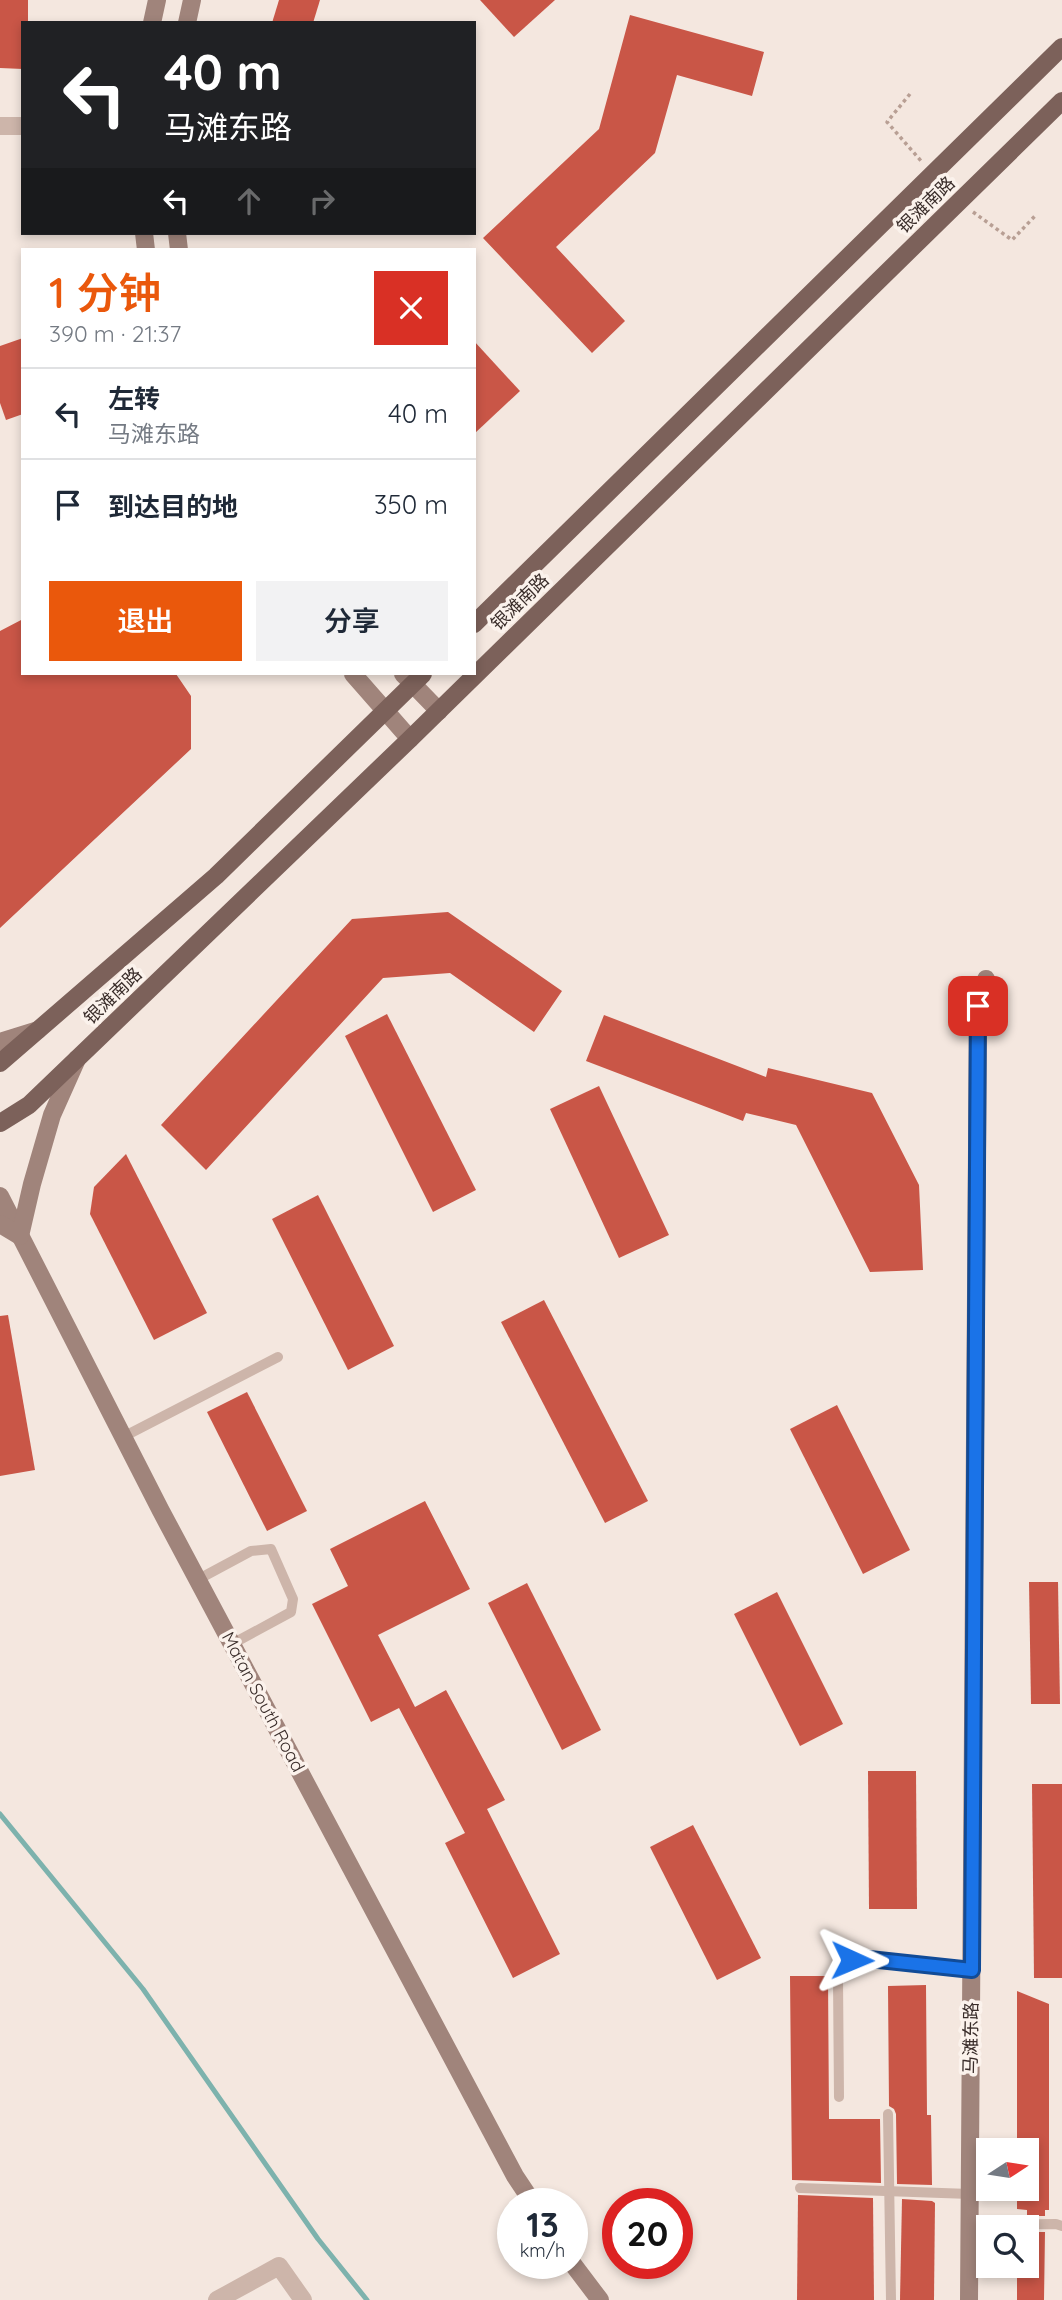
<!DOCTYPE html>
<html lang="zh">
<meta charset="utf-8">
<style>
body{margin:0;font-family:Quicksand,"Noto Sans SC",sans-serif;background:#f2f2f3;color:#1f2937;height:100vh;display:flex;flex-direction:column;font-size:26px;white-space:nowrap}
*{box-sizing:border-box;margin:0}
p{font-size:23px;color:#747a83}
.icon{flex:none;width:38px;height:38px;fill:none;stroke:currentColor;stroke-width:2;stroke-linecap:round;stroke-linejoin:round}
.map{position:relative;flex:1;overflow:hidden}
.sheet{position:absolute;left:21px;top:248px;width:455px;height:427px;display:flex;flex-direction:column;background:#fff;border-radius:0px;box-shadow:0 4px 10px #0003}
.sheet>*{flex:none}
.guide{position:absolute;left:21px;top:21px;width:455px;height:214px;border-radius:0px;box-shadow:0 4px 10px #0003;background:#202124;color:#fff;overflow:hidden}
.needle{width:46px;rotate:78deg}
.tools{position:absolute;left:976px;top:2138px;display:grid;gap:14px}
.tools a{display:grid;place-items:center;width:63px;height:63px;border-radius:0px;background:#fff;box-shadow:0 4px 10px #0003;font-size:35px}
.speed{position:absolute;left:497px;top:2188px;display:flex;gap:14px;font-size:35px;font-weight:700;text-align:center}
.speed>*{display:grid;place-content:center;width:91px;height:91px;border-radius:50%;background:#fff;box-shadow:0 4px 10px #0003;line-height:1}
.speed small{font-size:18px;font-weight:400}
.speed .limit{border:10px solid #d22;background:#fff;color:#111}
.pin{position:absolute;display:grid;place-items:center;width:60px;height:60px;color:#fff;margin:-30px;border-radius:14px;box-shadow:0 4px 10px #0006}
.me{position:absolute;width:77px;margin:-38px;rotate:91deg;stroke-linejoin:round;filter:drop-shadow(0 0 5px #0008)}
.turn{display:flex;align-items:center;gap:24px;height:147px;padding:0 28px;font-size:32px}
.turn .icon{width:91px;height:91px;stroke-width:2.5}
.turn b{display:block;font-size:49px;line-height:60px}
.lanes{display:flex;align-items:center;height:66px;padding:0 28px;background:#0003;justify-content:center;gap:35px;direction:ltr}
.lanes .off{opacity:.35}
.round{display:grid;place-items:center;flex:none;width:74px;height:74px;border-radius:0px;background:#f2f2f3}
.summary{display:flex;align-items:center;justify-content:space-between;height:119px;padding:0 28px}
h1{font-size:42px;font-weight:600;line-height:52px;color:#ea580c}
.primary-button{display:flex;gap:14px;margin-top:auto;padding:14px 28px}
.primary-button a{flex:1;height:80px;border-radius:0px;background:#ea580c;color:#fff;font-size:28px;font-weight:600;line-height:80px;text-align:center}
.primary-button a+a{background:#f2f2f3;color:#1f2937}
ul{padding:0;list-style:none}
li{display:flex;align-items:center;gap:21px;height:91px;padding:0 28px;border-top:2px solid #e0e1e3}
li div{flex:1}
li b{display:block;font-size:26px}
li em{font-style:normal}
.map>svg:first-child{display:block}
</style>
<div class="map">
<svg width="1062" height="2300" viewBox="0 0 1062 2300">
<rect width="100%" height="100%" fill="#f4e7df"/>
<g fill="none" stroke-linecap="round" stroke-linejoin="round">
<polyline stroke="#7db2ad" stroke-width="5" points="0,1814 143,1989 318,2239 367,2300"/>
</g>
<g fill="#c95647">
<polygon points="0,0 28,0 28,23 23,23 23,69 0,68"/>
<polygon points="279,0 320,0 313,23 272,23"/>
<polygon points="480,0 555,0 514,37"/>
<polygon points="630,15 764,52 752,96 677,75 655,153 556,247 625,321 592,353 483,238 599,129"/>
<polygon points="23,338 23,414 6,420 0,403 0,346"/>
<polygon points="474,341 520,391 474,434"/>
<polygon points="23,619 23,674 176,674 191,696 191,749 0,928 0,631"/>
<polygon points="448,912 562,991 534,1032 450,973 383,978 206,1170 161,1125 352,919"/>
<polygon points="387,1014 476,1190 433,1212 345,1036"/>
<polygon points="604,1015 766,1077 768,1068 872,1093 919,1185 923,1270 870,1272 796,1125 746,1113 743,1121 586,1061"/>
<polygon points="599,1086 669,1235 619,1258 550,1109"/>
<polygon points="126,1154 207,1313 154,1340 90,1214 94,1187"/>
<polygon points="318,1195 394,1346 348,1370 272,1219"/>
<polygon points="544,1300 648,1501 605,1523 501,1322"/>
<polygon points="8,1315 35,1470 0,1476 0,1316"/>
<polygon points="247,1392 307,1511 267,1531 207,1412"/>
<polygon points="837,1405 910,1550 863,1574 790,1429"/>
<polygon points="425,1501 470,1589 378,1635 415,1707 446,1690 505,1800 487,1809 560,1954 513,1978 445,1843 465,1833 399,1708 371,1722 312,1604 348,1586 330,1549"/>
<polygon points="1029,1582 1058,1582 1060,1704 1031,1704"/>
<polygon points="527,1583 601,1730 562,1750 488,1603"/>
<polygon points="777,1592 843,1724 800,1746 734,1614"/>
<polygon points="868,1771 916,1771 917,1909 869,1909"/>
<polygon points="1032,1784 1062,1784 1062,1978 1034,1978"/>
<polygon points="693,1825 761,1958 717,1980 650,1847"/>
<polygon points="790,1976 828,1976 829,2119 880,2119 881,2183 792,2180"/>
<polygon points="926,1985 927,2115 931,2115 932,2185 897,2184 896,2114 894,2109 889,2106 888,1986"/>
<polygon points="1017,1991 1049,2004 1049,2210 1045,2210 1045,2216 1027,2216 1027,2210 1017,2209 1017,2189 1027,2189 1027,2151 1017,2151"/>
<polygon points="798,2195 873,2198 874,2300 797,2300"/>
<polygon points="902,2199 932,2201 935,2203 934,2300 900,2300"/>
<polygon points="1027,2232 1045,2232 1044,2300 1017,2300 1017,2266 1027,2266"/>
</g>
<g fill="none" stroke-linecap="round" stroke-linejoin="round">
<g stroke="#b89f94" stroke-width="3.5" stroke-dasharray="3.5 3.5" stroke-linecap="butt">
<polyline points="910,94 887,122 922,162"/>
<polyline points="973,212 1012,240 1035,216"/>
</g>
<g stroke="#cdb5aa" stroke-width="10">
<polyline points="123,1437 278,1357"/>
<polyline points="197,1580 251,1551 271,1549 293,1599 291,1612 232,1644"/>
<polyline points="839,2097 838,1979 846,1965 860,1958 972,1970"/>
<polyline points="888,2114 891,2300"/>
<polyline points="800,2188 970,2194"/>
<polyline points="969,2225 1056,2224 1062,2226"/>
</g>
<polyline stroke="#cdb5aa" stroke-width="18" points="217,2300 279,2266 303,2300"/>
<polyline stroke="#cdb5aa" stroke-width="18" points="0,126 23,126"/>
<g stroke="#a0847b" stroke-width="18">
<polyline points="152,23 157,0"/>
<polyline points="187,23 192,0"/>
<polyline points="144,233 146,250"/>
<polyline points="177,233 179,250"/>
<polyline points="353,674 410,739"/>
<polyline points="403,674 439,711"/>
<polyline points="0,1042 38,1030"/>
<polyline points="0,1196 161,1511 515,2176 533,2203"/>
<polyline points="0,1224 20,1236 32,1184 52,1115 77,1059"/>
<polyline points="572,2263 600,2300"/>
<polyline points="969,2300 978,1006 986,979"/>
</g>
<g stroke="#7c615a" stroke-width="18">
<polyline points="474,624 1062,47"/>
<polyline points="0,1063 216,876 423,674"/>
<polyline points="0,1123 29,1105 410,739 1062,101"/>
</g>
</g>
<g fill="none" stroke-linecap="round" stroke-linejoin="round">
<g stroke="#114b97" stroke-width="18">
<polyline id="route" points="852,1960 860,1958 972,1970 978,1006"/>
</g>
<use href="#route" stroke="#1a73e8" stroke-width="12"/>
</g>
<g text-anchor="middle" stroke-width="7" stroke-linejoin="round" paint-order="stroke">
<g font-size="18" fill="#3a2d2a" stroke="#fbf2ec">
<text transform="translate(926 205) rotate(-44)" y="6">银滩南路</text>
<text transform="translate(520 602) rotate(-44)" y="6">银滩南路</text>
<text transform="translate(113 996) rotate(-44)" y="6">银滩南路</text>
<text transform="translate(263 1702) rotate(62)" y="6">Matan South Road</text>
<text transform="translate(971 2038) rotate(-89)" y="6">马滩东路</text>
</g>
</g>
</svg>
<div class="tools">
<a><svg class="needle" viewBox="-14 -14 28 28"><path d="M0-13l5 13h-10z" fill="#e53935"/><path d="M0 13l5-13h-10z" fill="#747a83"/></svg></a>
<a><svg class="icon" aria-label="search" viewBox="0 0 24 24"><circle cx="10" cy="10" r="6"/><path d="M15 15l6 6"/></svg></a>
</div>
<div class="speed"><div>13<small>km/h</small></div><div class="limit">20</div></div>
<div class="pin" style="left:978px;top:1006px;background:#d93025"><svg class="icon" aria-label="arrive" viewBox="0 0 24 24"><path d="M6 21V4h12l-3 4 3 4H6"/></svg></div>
<svg class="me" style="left:852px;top:1960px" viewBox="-20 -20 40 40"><path d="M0-17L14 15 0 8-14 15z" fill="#1a73e8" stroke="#fff" stroke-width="4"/></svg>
<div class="guide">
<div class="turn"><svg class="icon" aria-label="left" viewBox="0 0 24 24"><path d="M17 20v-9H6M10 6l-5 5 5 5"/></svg><div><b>40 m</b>马滩东路</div></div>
<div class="lanes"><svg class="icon" aria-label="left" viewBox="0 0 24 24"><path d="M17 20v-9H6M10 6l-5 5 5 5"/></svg><svg class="icon off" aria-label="ahead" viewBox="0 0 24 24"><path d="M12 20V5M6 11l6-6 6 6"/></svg><svg class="icon off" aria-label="right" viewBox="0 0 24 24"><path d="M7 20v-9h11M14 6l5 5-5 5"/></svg></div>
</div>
<section class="sheet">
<div class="summary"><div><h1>1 分钟</h1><p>390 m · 21:37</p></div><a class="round" style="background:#d93025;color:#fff"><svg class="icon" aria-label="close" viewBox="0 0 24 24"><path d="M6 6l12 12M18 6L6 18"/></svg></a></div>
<ul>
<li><svg class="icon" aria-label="left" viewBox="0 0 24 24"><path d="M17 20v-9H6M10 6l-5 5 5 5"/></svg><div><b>左转</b><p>马滩东路</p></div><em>40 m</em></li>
<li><svg class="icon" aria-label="arrive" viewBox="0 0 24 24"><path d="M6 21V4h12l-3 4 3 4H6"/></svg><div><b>到达目的地</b></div><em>350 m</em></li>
</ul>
<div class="primary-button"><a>退出</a><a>分享</a></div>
</section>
</div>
